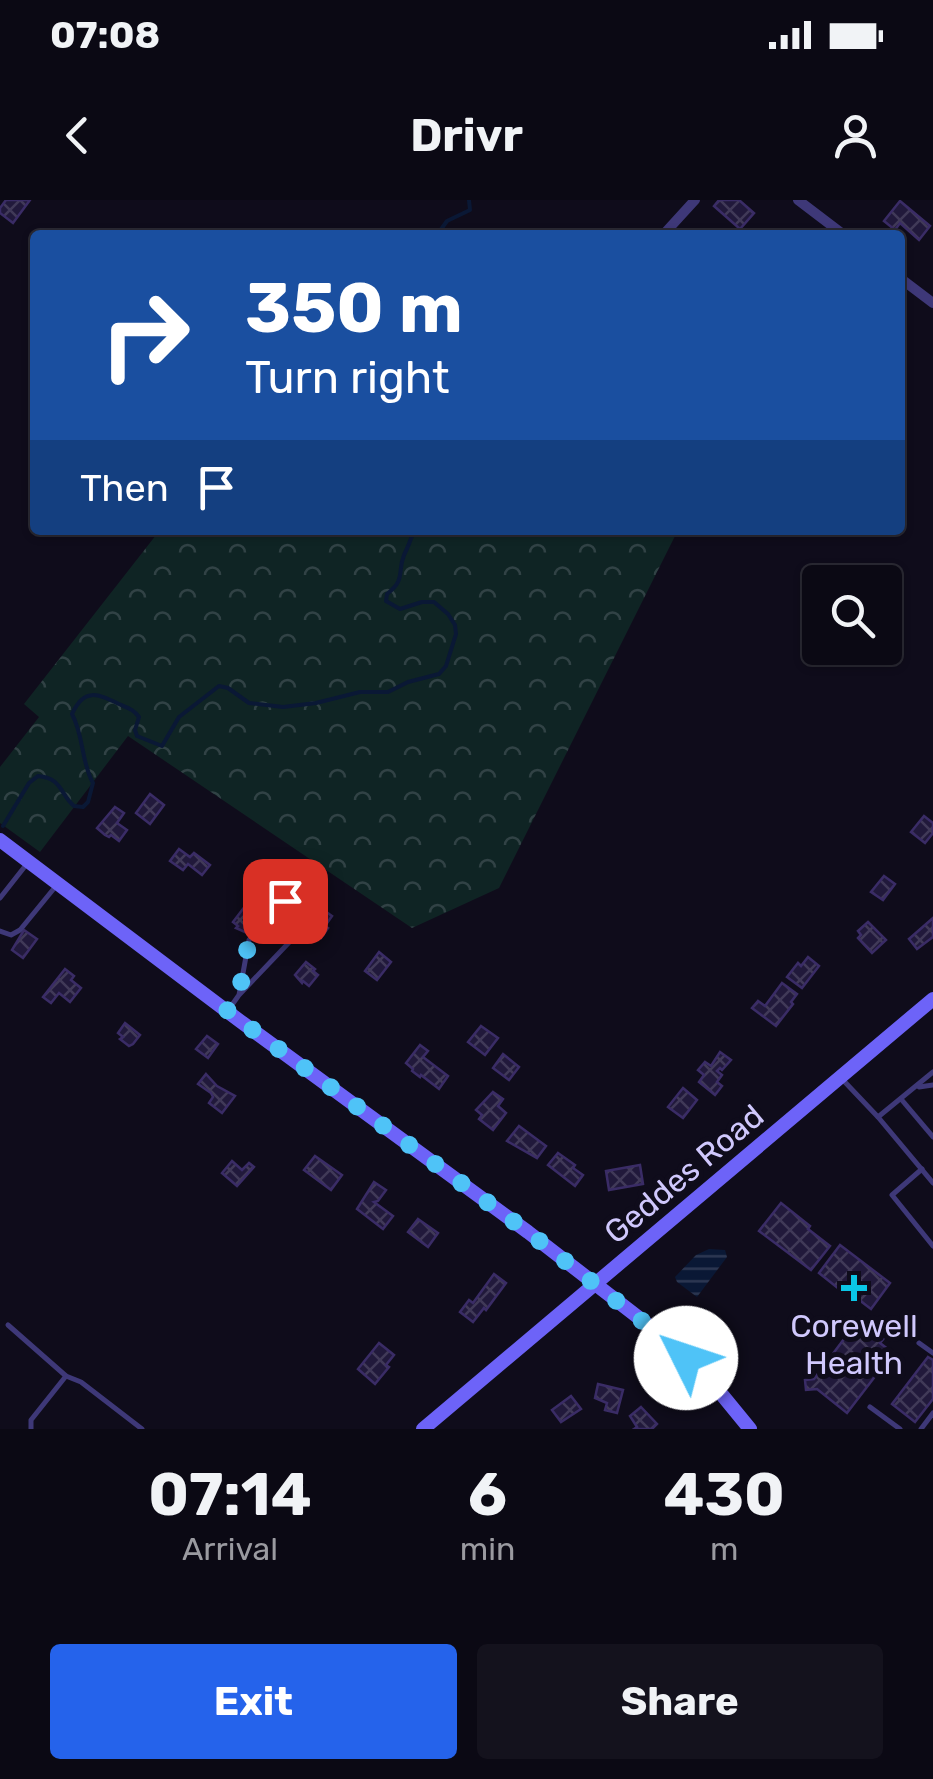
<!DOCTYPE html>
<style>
body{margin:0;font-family:Rubik,sans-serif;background:#14121d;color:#f1f3f6;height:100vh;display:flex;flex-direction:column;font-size:38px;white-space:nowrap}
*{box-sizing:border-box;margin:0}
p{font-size:32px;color:#9a9aa0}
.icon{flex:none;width:55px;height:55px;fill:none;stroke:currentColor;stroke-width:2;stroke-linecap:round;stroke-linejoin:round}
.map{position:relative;height:1229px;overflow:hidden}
.sheet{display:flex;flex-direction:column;background:#0b0914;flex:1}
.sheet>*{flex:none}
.top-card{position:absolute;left:30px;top:30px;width:875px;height:305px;border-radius:10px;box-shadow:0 2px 8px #0004,0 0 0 2px #2b2a34;background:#1a4fa0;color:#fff;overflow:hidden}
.fabs{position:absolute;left:802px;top:365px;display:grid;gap:20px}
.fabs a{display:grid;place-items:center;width:100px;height:100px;border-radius:10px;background:#0b0914;box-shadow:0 2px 8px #0004,0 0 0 2px #2b2a34;font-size:50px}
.pin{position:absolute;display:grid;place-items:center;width:85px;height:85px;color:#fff;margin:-42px;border-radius:20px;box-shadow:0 5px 15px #0006}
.me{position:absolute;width:110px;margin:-55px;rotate:311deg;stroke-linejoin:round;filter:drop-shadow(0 0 8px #0008)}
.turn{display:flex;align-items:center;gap:35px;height:210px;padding:0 50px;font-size:45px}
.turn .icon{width:130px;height:130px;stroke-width:2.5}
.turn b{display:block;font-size:70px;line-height:85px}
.then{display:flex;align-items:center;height:95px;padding:0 50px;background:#0003;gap:20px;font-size:38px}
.eta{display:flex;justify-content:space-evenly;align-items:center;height:170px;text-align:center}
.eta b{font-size:60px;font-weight:700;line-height:70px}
.action{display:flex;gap:20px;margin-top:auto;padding:20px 50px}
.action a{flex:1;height:115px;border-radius:10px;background:#2563eb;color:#fff;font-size:40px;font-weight:700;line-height:115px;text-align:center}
.action a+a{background:#14121d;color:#f1f3f6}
.status{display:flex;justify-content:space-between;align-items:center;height:70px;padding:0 50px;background:#0b0914;direction:ltr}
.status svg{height:28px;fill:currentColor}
header{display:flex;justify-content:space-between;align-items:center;height:130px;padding:0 50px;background:#0b0914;font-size:45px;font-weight:700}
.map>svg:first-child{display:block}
</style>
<div class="status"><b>07:08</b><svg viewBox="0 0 49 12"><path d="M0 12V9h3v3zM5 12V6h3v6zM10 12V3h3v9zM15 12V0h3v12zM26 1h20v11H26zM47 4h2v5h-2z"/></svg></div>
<header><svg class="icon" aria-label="back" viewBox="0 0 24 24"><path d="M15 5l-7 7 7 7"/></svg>Drivr<svg class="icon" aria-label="person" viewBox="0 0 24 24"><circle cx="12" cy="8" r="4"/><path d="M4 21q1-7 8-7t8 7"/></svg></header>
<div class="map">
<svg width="933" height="1229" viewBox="0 0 933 1229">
<defs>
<pattern id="forest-crowns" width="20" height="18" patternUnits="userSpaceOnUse" patternTransform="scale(2.5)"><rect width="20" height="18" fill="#0f2424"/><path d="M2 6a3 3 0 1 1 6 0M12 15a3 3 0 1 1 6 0" fill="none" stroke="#314245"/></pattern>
<pattern id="water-rules" width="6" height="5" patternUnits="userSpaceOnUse" patternTransform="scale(2.5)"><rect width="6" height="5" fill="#0a1835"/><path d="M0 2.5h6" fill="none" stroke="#2d3853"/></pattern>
<pattern id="building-cross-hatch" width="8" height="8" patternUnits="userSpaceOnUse" patternTransform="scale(2.5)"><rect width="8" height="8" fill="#21193b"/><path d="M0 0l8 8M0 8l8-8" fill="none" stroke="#403958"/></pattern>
</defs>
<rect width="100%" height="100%" fill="#0f0c1b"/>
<polygon fill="url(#forest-crowns)" points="160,330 678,330 499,688 412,728 128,536 40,652 0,623 0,567 39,517 24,504"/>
<polygon fill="url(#water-rules)" points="709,1049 725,1050 727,1057 697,1097 677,1082 675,1077 696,1055"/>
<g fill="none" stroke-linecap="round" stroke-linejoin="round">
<g stroke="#0a1835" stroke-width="4">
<polyline points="437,35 447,21 470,10 469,0"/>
<path d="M 3,626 L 29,583 L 38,576 C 62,578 60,594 74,606 L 83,607 L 88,602 L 93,583 C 81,562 84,536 72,514 C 84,487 98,494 119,504 C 128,508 133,509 139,517 L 135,530 L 137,536 L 162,546 L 179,517 L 219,486 L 228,488 L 249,503 L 283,507 L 316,503 L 360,492 L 388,492 L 408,482 L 439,474 L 446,466 L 456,434 L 455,425 L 448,414 L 434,402 L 422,402 L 400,409 L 386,401 L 387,394 C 406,379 397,373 404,355 C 408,347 411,339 414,330"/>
</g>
</g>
<g fill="url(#building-cross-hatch)" stroke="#3a2c66" stroke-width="2.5">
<polygon points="6,0 30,0 13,23 0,13 0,8"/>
<polygon points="719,0 739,0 754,13 740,29 714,6"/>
<polygon points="900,1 930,26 919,40 900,23 895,30 884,21"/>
<polygon points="150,594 164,605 150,624 136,613"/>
<polygon points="115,607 124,613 117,623 127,630 119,641 111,635 109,637 105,635 97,628"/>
<polygon points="924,616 933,623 933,633 925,643 911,632"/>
<polygon points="179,649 190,657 194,653 210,665 202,675 188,664 183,670 170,661"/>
<polygon points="884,676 895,684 883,700 871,692"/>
<polygon points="249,701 261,710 250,724 252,726 247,733 236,728 238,726 233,722"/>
<polygon points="325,711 332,716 325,726 328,728 321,738 311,730"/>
<polygon points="933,718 933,737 917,749 909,739"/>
<polygon points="868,722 886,740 872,753 858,738 861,735 858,731"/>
<polygon points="24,730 37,739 23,758 12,750"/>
<polygon points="379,752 391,762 377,780 365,771"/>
<polygon points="808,757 819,766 802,788 787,777 798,763 801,766"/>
<polygon points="306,762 315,769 313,771 318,775 309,786 303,781 302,783 295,775"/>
<polygon points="65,769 74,776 71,780 81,788 70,802 59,793 51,803 43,797"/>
<polygon points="782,783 797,794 791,802 793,804 776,826 752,808 758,801 765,806"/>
<polygon points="125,823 140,835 133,844 129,846 120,839 123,837 118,833"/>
<polygon points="481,826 498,838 485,855 468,842"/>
<polygon points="207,836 218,844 208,858 196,849"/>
<polygon points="420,845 428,851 423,857 448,876 439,889 421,875 420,877 412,871 413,869 406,863"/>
<polygon points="720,852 731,860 722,870 720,868 717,871 722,875 717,882 722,886 715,895 699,882 704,875 698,870 705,862 711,866"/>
<polygon points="503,854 519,867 509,880 493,868"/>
<polygon points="206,874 217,886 235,896 222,913 209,903 213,897 211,893 198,884"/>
<polygon points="683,888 697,900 683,918 668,907"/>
<polygon points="493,892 503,899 498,906 506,913 493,930 479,919 482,915 476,910"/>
<polygon points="519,926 546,946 537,958 507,941"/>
<polygon points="558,953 575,965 573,968 583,975 575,986 548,965"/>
<polygon points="315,956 342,975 331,990 304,970"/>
<polygon points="232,961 242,970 249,963 254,967 237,986 222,973"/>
<polygon points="640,965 643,984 609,990 606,971"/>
<polygon points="374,982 386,990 378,1001 374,1002 393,1016 383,1029 357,1009"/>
<polygon points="781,1003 810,1026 808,1029 830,1046 811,1070 759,1031"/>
<polygon points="418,1019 438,1033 428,1047 408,1032"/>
<polygon points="840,1045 890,1083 871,1109 846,1090 844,1093 819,1073"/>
<polygon points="494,1074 506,1083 486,1110 484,1108 473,1122 460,1112 469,1100 473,1103"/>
<polygon points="856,1123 873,1136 877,1130 885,1137 880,1143 893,1153 847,1213 817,1189 806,1190 805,1180 814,1179"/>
<polygon points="379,1143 394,1155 386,1165 389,1167 375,1184 358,1169"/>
<polygon points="928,1157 933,1160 933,1199 915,1222 892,1204"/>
<polygon points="598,1184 623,1190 617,1213 605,1210 607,1203 595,1198"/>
<polygon points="571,1196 581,1209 561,1222 552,1210"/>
<polygon points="641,1207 657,1224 652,1229 634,1229 637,1227 630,1216"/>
</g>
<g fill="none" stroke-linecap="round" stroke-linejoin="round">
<g stroke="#3e3878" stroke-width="5">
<polyline points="0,698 26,665"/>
<polyline points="0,731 11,735 20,730 56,686"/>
<polyline points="229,809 239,795 299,732 301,713 285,701 277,703 249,740 239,795"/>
<polyline points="842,879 878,917 933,983"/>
<polyline points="919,887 933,885"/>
<polyline points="901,899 933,937"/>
<polyline points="878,917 933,872"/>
<polyline points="922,969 892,995 933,1046"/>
<polyline points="8,1125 66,1176"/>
<polyline points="919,1143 933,1153"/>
<polyline points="870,1207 900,1229"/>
<polyline points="31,1229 31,1220 66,1176 81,1182 142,1229"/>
<polyline points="921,1229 933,1213"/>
</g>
<g stroke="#3e3878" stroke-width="10">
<polyline points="798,0 844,35"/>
<polyline points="663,35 695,0"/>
<polyline points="900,78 933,103"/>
</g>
<g stroke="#6d63f8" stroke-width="14">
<polyline points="0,640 240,821 528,1032 665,1138 723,1196 750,1229"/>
<polyline points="423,1229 933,799"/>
</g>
</g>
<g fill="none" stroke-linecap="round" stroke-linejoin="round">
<polyline stroke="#4fc3f7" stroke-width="18" stroke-dasharray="0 32.4" points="285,701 277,703 249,740 239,794 227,811 528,1032 664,1138 686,1158"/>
</g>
<path fill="#0ac6e6" stroke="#0f0c1b" stroke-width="4" d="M849 1073h10v10h10v10h-10v10h-10v-10h-10v-10h10z"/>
<g text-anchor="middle" stroke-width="10" stroke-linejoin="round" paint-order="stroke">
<g font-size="32" fill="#d0c8fd" stroke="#0f0c1b">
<text transform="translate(684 974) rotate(-40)" y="11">Geddes Road</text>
</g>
<g font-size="32" fill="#d0c8fd" stroke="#0f0c1b">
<text x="854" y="1137">Corewell<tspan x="854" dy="37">Health</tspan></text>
</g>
</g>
</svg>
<div class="fabs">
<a><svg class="icon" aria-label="search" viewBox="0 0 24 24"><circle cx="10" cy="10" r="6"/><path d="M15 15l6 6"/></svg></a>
</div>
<div class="pin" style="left:285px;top:701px;background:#d93025"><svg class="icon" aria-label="arrive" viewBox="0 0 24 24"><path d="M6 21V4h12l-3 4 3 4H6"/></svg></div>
<svg class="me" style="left:686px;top:1158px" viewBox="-20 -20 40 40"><circle r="19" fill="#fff"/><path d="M0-13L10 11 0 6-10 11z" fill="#4fc3f7"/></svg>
<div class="top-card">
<div class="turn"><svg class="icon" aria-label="right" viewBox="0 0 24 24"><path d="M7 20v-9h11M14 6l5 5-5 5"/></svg><div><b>350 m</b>Turn right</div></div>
<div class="then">Then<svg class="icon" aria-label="arrive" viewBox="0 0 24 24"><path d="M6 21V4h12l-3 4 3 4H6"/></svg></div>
</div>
</div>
<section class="sheet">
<div class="eta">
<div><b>07:14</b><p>Arrival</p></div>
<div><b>6</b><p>min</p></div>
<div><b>430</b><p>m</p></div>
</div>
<div class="action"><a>Exit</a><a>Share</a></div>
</section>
